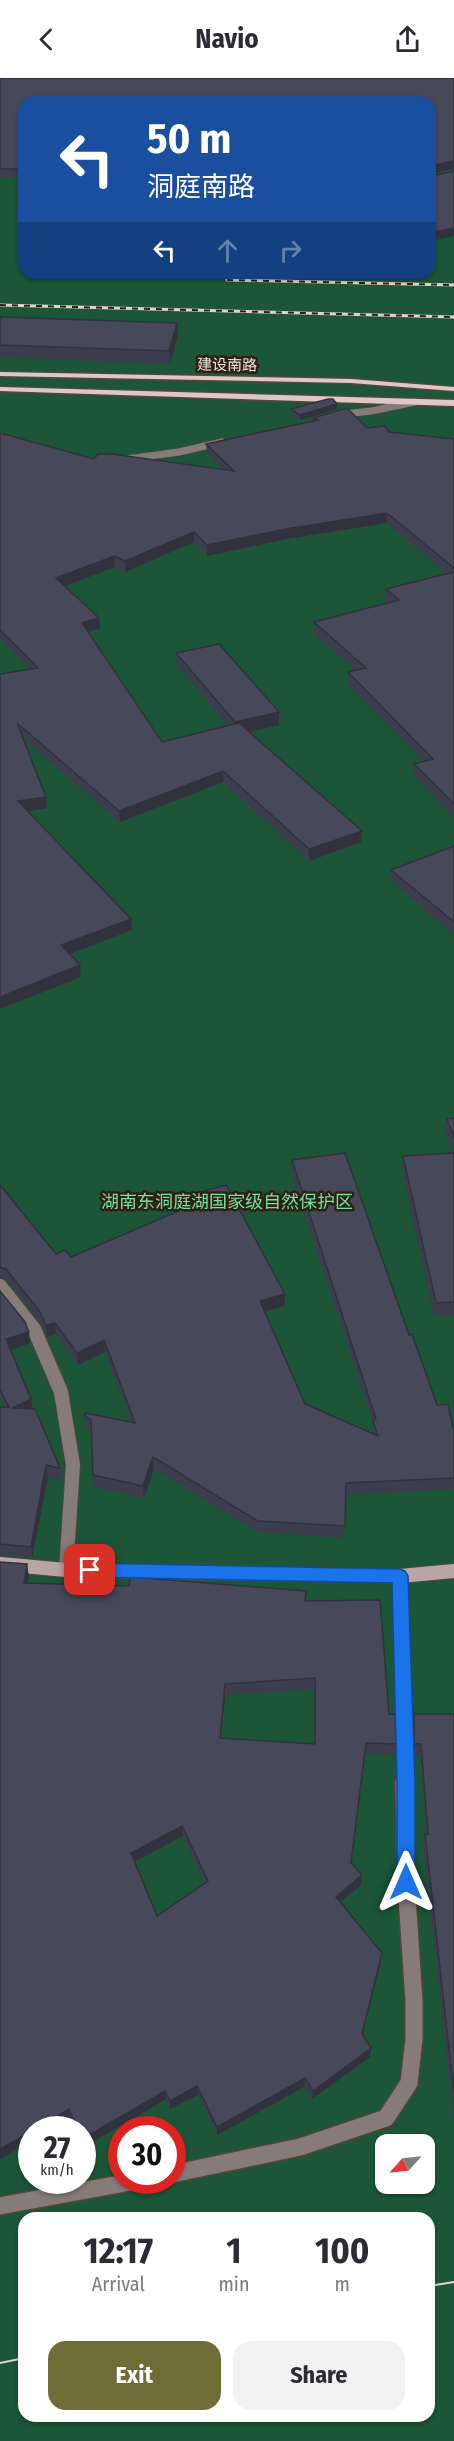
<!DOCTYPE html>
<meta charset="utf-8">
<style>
body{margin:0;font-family:"Fira Sans Condensed","Noto Sans SC",sans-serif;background:#f2f2f3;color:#2b2b33;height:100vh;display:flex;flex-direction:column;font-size:22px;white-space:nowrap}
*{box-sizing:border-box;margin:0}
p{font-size:20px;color:#7c7c81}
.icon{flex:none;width:33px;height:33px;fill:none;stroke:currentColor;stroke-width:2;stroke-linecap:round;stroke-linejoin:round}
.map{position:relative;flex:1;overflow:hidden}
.side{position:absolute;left:18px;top:2134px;width:417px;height:210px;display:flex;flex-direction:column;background:#fff;border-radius:18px;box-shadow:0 2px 4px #0004}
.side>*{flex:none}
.hud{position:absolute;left:18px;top:18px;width:418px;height:183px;border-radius:18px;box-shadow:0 2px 4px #0004;background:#1a4fa0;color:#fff;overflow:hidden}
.needle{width:39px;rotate:243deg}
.buttons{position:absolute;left:375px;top:2056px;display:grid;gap:12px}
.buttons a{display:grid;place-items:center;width:60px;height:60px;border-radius:12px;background:#fff;box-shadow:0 2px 4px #0004;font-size:30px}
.speed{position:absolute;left:18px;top:2038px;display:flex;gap:12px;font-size:30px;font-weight:700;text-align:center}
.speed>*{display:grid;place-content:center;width:78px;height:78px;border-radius:50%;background:#fff;box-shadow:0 2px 4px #0004;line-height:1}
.speed small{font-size:15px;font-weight:400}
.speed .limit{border:9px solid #d22;background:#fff;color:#111}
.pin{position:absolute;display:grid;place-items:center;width:51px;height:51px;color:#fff;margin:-26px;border-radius:12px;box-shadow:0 3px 9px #0006}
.me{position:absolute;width:66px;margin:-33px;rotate:0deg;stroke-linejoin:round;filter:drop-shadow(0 0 4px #0008)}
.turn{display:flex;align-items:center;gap:21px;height:126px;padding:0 30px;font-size:27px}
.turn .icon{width:78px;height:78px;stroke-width:2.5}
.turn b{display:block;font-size:42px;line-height:51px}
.lanes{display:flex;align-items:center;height:57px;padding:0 30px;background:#0003;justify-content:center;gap:30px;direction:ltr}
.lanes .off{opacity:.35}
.eta{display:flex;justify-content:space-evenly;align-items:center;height:102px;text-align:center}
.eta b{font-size:36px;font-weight:700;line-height:42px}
.cta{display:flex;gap:12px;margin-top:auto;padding:12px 30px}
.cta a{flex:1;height:69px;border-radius:18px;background:#706c38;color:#fff;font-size:24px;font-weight:700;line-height:69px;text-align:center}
.cta a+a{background:#f2f2f3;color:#2b2b33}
header{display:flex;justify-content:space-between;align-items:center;height:78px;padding:0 30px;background:#fff;font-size:27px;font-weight:700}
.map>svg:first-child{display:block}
</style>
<header><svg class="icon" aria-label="back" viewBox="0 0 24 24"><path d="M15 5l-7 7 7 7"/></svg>Navio<svg class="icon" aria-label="share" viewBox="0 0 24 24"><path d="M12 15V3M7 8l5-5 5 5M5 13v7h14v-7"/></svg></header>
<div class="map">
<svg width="454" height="2363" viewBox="0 0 454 2363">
<rect width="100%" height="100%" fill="#392b1e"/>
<path fill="#1c5537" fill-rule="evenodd" d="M 0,0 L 454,0 L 454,2363 L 0,2363 ZM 24,24 L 430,24 L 430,195 L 24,195 ZM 32,2052 L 82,2052 L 82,2103 L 32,2103 ZM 122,2052 L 172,2052 L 172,2103 L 122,2103 ZM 386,2067 L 424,2067 L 424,2106 L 386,2106 ZM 24,2140 L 429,2140 L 429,2338 L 24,2338 Z"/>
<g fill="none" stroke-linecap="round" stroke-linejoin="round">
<g stroke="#534639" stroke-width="8">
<g id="minor-far2">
<polyline points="335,337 371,333 415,324"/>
<polyline points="127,381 179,374 222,364"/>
</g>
</g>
<g stroke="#534639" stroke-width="16">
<g id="minor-far1">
<polyline points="0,1208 34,1251 61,1314 73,1387 66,1492"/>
<polyline points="400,1498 404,1706"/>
</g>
</g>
<g stroke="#534639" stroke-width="20">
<g id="minor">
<polyline points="172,2096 300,2069 386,2040 409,2005 414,1961 414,1923 406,1804 404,1705"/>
<polyline points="0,2128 136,2103"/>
</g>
</g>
<g stroke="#534639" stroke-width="16">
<polyline id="secondary" points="0,1486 66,1492 400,1498 454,1493"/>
</g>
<g stroke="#534639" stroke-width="3">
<g id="primary">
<polygon points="0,294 351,301 454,309 454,313 351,305 0,298"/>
<polygon points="0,309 454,322 454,328 0,313"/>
</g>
</g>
<use href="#minor-far2" stroke="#867b79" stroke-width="7"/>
<use href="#minor-far1" stroke="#867b79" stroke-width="14"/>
<use href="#minor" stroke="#867b79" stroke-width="17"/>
<use href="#secondary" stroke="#b8a6a4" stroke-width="14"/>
<use href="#primary" fill="#dec8c5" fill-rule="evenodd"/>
<g stroke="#dfd5cc" stroke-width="2">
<polyline points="429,2208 454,2204"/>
<polyline points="0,2285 24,2280"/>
</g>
<g stroke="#dfd5cc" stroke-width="3">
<g id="rail">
<polyline points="227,202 454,207"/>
<polyline points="0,227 454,239"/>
</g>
</g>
<use href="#rail" stroke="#2e2114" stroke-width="2" stroke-dasharray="6" stroke-linecap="butt"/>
</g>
<g fill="#3d3e4d" fill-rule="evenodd">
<polygon points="0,0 454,0 454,92 24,24 24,99 0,99"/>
<polygon points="0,239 178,257 170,286 0,279"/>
<polygon points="291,331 337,331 300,342 291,336"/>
<polygon points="313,340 389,354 454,361 454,739 413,697 414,686 424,683 347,606 348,594 356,593 314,555 314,544 388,525 385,522 386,511 447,496 387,445 286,461 207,478 194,464 125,494 115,489 65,508 99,540 100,551 88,554 162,664 228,648 177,587 176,575 279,647 249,654 361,764 309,783 223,704 120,744 23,661 47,730 28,733 131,841 132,852 69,876 81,899 0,931 0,596 29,591 0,561 0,355 94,381 222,391 207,376 206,366 313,343"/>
<polygon points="454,768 454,857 391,803 391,792"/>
<polygon points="454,1040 454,1237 434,1238 402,1092 403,1078 453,1075 445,1054 447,1041"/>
<polygon points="292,1082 409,1257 437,1327 454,1355 454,1411 346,1417 344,1460 258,1454 154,1391 144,1420 94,1409 91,1353 86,1350 85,1338 131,1344 105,1274 78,1287 56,1256 47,1259 41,1246 7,1202 0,1200 0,1107 56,1176 71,1179 176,1134 175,1121 285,1216 285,1228 265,1233 305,1326 372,1355 373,1345 291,1094"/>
<polygon points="0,1213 30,1265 11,1272 32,1331 60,1390 61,1402 48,1399 32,1480 0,1477 0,1329 5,1329 0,1319"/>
<path d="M 0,1484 L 29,1498 L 27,1505 L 305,1523 L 389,1636 L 396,1666 L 394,1677 L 364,1676 L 351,1785 L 362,1797 L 361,1807 L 341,1824 L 381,1884 L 362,1957 L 371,1970 L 370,1979 L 312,2021 L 304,2009 L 217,2057 L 198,2017 L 170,2031 L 166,2021 L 84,2069 L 82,2066 L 82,2052 L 76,2052 L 70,2040 L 49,2052 L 32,2052 L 32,2062 L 0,2081 ZM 314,1611 L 314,1666 L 221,1660 L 225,1617 ZM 183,1758 L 205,1805 L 157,1838 L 134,1784 Z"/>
<polygon points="414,1636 454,1636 454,2046 423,1767 426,1756 420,1677 412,1677 412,1647"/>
</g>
<g fill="#32323f">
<polygon points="454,83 453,91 430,96 430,88"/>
<polygon points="454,150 454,158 430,163 430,155"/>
<polygon points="177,245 178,257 170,286 169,273"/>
<polygon points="337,326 337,331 300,342 300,337"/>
<polygon points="387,435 387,445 286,461 207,478 207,467 286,451"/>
<polygon points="194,454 194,464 125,494 125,483"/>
<polygon points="114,478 115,489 57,511 56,500"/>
<polygon points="99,540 100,551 83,555 82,545"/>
<polygon points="279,634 279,647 235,657 235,644"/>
<polygon points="223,693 223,704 120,744 119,733"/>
<polygon points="46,719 47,730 19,735 18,723"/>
<polygon points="362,753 361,764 309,783 309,771"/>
<polygon points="131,841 132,852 62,879 61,867"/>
<polygon points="80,887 81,899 0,931 0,919"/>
<polygon points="285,1216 285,1228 260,1235 260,1223"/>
<polygon points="55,1245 56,1256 47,1259 46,1248"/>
<polygon points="29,1254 30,1265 8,1273 6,1261"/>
<polygon points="104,1262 105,1274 78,1287 77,1275"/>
<polygon points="31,1321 33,1333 13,1330"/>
<polygon points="153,1379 154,1391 144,1420 143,1408"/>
<polygon points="46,1387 48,1399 32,1480 31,1469"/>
<polygon points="27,1486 29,1498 25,1516 24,1505"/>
<polygon points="225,1606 225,1617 220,1670 220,1660"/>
<polygon points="182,1748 183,1758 132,1785 131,1775"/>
<polygon points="362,1797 361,1807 335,1828 336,1819"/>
<polygon points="382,1875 381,1884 360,1965 362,1956"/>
<polygon points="371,1970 370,1979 312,2021 313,2013"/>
<polygon points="305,2000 304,2009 217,2057 217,2049"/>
<polygon points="197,2008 198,2017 170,2031 170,2023"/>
<polygon points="165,2013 166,2021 84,2069 82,2061"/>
<polygon points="69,2031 70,2040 49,2052 33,2052"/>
<polygon points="32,2053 32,2062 0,2081 0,2071"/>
</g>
<g fill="#47485a" stroke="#32323f" stroke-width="1.5" fill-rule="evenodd">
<polygon points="0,0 454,0 454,83 430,88 430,24 24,24 24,91 0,91"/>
<polygon points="454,93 454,150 430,155 430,97 432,98"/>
<polygon points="0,239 177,245 169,273 0,267"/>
<polygon points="328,321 333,321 337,326 300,337 291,331"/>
<polygon points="347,330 367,350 385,348 389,354 454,361 454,490 387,435 286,451 207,467 194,454 125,483 114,478 56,500 99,540 82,545 162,664 239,645 362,753 309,771 223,693 119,733 17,645 46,719 18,723 131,841 61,867 80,887 0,919 0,596 38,590 0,552 0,355 94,381 98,376 112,376 234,393 206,366 318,342 313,340"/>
<polygon points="454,494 454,726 414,686 433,681 348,594 366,590 314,544 399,522 386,511"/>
<polygon points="219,566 279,634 235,644 176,575"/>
<polygon points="454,768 454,844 391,792"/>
<polygon points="454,1040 454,1059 447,1041"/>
<polygon points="345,1075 409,1257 412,1256 437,1327 448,1326 454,1355 454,1400 346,1405 345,1448 258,1443 153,1379 143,1408 93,1397 91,1342 85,1338 86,1335 135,1345 104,1262 77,1275 55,1245 46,1248 40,1234 6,1191 0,1189 0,1107 56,1176 65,1172 71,1179 181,1132 175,1121 226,1107 285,1216 260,1223 305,1326 378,1358 373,1343 376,1341 292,1082"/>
<polygon points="454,1075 454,1224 436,1225 403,1078"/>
<polygon points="0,1213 25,1244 29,1254 6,1261 31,1321 13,1330 35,1331 60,1390 46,1387 31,1469 0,1466 0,1329 9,1329 0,1311"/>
<path d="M 0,1484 L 27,1486 L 24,1505 L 129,1508 L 130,1499 L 306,1513 L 305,1523 L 380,1522 L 389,1636 L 395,1636 L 396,1666 L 366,1665 L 351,1785 L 362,1797 L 336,1819 L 382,1875 L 362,1956 L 371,1970 L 313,2013 L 305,2000 L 217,2049 L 197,2008 L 170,2023 L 165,2013 L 82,2061 L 82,2052 L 78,2052 L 69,2031 L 33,2052 L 32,2052 L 32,2053 L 0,2071 ZM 315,1600 L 315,1666 L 220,1660 L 225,1606 ZM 182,1748 L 208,1803 L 157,1838 L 131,1775 Z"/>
<polygon points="414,1636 454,1636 454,2015 425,1756 428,1756 421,1666 414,1666"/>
</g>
<polygon fill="#1a73e8" stroke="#114b97" stroke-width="1.5" points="90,1485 400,1491 405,1493 408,1498 415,1703 415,1804 413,1810 406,1813 400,1810 397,1804 397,1703 392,1505 90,1499 84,1497 82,1492 84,1487"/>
<g text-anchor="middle" stroke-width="5" stroke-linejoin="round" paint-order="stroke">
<g font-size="15" fill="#f2e9e1" stroke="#2e2114">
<text transform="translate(227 287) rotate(1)" y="5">建设南路</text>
</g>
<g font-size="18" fill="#75e0a4" stroke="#2e2114">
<text x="227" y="1130">湖南东洞庭湖国家级自然保护区</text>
</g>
</g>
</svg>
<div class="buttons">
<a><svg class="needle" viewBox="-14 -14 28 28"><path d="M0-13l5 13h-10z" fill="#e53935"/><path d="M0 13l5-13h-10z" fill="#7c7c81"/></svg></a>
</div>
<div class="speed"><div>27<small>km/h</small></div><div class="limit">30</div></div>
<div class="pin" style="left:90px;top:1492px;background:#d93025"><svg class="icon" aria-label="arrive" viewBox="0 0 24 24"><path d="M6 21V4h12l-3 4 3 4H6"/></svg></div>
<svg class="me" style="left:406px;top:1804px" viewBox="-20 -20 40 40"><path d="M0-17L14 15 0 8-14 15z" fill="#1a73e8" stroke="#fff" stroke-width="4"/></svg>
<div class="hud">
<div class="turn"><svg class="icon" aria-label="left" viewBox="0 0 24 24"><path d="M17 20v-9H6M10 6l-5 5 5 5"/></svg><div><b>50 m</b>洞庭南路</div></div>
<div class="lanes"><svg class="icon" aria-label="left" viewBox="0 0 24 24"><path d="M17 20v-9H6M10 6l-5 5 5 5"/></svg><svg class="icon off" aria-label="ahead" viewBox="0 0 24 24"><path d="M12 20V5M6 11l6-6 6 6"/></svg><svg class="icon off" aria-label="right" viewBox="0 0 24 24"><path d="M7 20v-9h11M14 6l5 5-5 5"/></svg></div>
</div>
<section class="side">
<div class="eta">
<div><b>12:17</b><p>Arrival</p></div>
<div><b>1</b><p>min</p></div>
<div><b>100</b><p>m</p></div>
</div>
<div class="cta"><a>Exit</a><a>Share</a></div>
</section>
</div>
